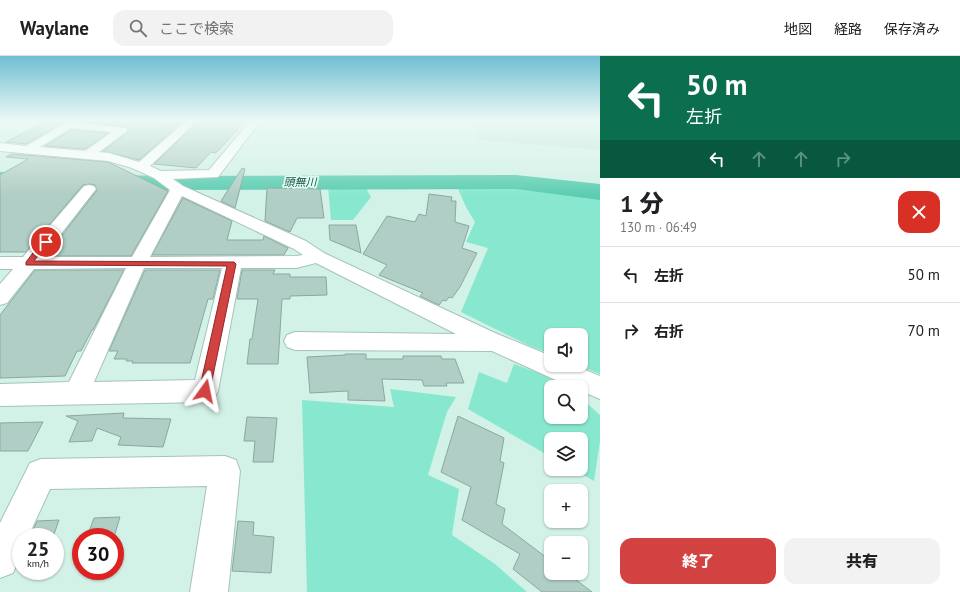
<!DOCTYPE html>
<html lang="ja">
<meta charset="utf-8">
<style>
body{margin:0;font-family:"PT Sans","Noto Sans JP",sans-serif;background:#f2f2f2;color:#202124;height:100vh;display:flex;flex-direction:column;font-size:15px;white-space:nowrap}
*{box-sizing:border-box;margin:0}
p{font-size:13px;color:#757577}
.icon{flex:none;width:22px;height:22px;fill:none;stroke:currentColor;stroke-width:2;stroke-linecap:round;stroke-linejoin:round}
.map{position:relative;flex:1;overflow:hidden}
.drawer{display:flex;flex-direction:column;background:#fff;width:360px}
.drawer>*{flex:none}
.guide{background:#0b6e4f;color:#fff;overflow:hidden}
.buttons{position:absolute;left:544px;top:272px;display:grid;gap:8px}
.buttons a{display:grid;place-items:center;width:44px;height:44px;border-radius:8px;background:#fff;box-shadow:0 1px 3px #0004;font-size:20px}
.speed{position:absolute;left:12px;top:472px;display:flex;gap:8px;font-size:20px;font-weight:700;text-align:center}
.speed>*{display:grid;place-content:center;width:52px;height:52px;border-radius:50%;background:#fff;box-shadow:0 1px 3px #0004;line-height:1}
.speed small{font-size:10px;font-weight:400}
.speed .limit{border:6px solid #d22;background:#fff;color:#111}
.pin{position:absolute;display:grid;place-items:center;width:34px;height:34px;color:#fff;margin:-17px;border:2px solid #fff;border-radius:50%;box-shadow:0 1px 4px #0007}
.me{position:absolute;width:44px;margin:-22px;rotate:12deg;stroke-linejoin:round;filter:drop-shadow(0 0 3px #0008)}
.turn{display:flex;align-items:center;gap:14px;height:84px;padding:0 20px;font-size:18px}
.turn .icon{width:52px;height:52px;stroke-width:2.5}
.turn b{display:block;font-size:28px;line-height:34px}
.lanes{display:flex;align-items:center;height:38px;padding:0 20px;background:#0003;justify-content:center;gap:20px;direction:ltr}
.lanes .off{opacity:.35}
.round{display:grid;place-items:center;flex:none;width:42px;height:42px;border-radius:12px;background:#f2f2f2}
.head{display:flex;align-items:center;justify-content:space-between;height:68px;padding:0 20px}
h1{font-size:24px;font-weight:800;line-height:30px}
.action{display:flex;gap:8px;margin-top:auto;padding:8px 20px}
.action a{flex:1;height:46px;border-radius:12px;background:#d14241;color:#fff;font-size:16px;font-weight:800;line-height:46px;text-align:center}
.action a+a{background:#f2f2f2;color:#202124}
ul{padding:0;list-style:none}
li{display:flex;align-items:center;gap:12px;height:56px;padding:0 20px;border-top:1px solid #e0e0e0}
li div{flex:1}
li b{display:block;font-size:15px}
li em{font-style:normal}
header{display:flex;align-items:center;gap:24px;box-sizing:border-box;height:56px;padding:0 20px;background:#fff;border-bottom:1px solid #e0e0e0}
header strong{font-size:19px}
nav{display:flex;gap:22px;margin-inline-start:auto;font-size:14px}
.search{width:280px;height:36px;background:#f2f2f2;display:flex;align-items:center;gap:10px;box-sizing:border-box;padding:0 14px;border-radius:12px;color:#757577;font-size:15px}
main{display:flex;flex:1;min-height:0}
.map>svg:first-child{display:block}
</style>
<header>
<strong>Waylane</strong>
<div class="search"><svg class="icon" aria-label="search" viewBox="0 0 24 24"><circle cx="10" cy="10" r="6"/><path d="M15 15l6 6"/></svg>ここで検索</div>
<nav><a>地図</a><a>経路</a><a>保存済み</a></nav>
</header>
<main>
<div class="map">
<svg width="600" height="536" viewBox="0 0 600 536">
<rect width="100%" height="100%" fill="#d2f1e7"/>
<polygon fill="#c0e7db" points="472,64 594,64 600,70 600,94 479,84"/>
<g fill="#88e8cf">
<polygon points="456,128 508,128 600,140 600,318 577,309 581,309 581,279 551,279 551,298 530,290 461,256 488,192 466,186 475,166 466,151"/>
<polygon points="372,129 367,134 371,141 353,164 331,164 328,130"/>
<polygon points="514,308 576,331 551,331 551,361 581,361 581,333 581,342 600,359 600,385 594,425 573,413 581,413 581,383 551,383 551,401 468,353 479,316 507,327"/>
<polygon points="390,333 456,341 447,356 428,419 459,433 452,479 495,508 527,536 307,536 302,344 394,351"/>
</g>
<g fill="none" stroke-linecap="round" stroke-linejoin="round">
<polygon fill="#5ccdb1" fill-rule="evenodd" points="0,116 160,120 516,119 600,128 600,144 516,133 160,134 0,130"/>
</g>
<g fill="#b0cec5" stroke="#8ba89f">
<polygon points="87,64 105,64 180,68 139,104 103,95 127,77 128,75 127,71 84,66"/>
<polygon points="205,64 246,64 218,95 215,97 211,96 196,112 154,108 195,69 199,69"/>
<polygon points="47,65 64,66 26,88 6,86"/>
<polygon points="71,74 108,77 85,93 45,90"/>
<polygon points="12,98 108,106 168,135 131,200 46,200 97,134 95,129 89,128 83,129 26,196 0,196 0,119 28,103 6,101"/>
<polygon points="242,112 245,113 235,152 221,145"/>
<polygon points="267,132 320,133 324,162 297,162 290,176 265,165"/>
<polygon points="429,138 452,141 451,145 456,145 455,166 469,170 462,192 477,197 460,231 452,242 449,241 446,245 443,244 439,249 420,240 423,237 379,219 387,209 363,198 387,160 415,166 419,158 426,160"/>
<polygon points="183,142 232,165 227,184 263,184 264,180 288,192 284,199 152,199"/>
<polygon points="329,169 356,169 361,197 330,184"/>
<polygon points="35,214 124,214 93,274 92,274 81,295 77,295 65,320 0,322 0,259"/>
<polygon points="145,214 220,214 213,243 208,243 190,307 132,307 133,305 126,305 127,303 114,303 118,295 109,295"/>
<polygon points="242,214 275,214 273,218 290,218 290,221 326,221 327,239 290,240 290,243 282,243 278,308 247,308 250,283 252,283 258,243 237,243"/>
<polygon points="345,298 366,298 366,303 403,303 403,300 441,300 442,303 455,303 464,327 446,327 447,330 424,330 422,324 382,323 385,345 348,344 348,335 310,337 307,301 345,299"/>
<polygon points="124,357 123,362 171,363 163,391 118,389 121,381 97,372 92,385 69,386 78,365 66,360"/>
<polygon points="458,360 504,382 500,405 504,407 496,448 505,453 502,468 551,505 551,517 567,517 592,536 542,536 513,513 520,498 462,464 471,431 441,416"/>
<polygon points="247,361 277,362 273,406 253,406 255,385 244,385"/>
<polygon points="43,366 28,395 0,395 0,367"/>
<polygon points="120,461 114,481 87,481 94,462"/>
<polygon points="59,464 53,481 30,481 37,465"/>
<polygon points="238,465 254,466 253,479 274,481 271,517 232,515"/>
</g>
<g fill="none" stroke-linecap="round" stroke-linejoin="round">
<g stroke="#a6c3ba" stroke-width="2">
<g id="minor">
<path d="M 71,64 L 83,64 L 81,67 L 126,72 L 127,74 L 126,76 L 99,96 L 109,97 L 139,106 L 187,64 L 198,64 L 150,110 L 161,115 L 209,114 L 251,64 L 261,64 L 218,121 L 173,123 L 183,130 L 306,185 L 324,197 L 495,277 L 551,300 L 551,309 L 573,309 L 600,320 L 600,343 L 581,335 L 581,331 L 571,331 L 492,295 L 295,294 L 287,291 L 284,285 L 287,279 L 295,276 L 456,278 L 316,207 L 296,212 L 241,212 L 218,335 L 214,343 L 205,346 L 0,350 L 0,328 L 69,326 L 126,212 L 34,213 L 7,247 L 0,249 L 0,228 L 13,213 L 0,213 L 0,201 L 23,201 L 84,130 L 89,129 L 94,130 L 96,133 L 43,201 L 132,201 L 170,134 L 154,122 L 132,112 L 108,105 L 0,95 L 0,87 L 26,90 ZM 71,72 L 112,76 L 85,95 L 40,91 ZM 182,140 L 294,193 L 303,199 L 296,200 L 150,201 ZM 144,212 L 222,212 L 195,324 L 94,326 Z"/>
<polygon points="225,400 236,404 240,415 228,536 190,536 207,430 50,433 28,481 21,481 21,498 13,517 0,522 0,467 30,407 41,403"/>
</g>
</g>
<use href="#minor" fill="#fff" fill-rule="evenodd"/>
</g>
<linearGradient id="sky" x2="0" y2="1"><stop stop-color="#70bed2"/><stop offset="0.46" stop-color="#ebf9f4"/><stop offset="1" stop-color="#ebf9f4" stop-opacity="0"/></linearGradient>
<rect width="600" height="139" fill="url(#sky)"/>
<polygon fill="#d14241" stroke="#882b2a" points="43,184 48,184 49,186 34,205 234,206 236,208 209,339 205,340 201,339 199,335 227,210 26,209 26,206"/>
<g text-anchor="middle" stroke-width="3.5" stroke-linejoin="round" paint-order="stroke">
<g font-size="11" font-style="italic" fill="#205145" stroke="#dffef4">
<text x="300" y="130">頭無川</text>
</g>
</g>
</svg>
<div class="buttons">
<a><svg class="icon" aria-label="sound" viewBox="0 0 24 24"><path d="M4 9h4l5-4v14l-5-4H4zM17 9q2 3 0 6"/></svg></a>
<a><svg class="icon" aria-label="search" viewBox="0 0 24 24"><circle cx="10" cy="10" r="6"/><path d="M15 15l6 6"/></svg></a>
<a><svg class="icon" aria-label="layers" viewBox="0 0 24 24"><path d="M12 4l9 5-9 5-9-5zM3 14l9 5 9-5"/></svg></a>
<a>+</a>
<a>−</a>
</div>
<div class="speed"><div>25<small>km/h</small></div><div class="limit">30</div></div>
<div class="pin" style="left:46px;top:186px;background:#d93025"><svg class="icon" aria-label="arrive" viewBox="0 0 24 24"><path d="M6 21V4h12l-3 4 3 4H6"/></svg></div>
<svg class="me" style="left:205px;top:335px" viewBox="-20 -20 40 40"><path d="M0-17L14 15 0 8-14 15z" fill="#d14241" stroke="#fff" stroke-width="4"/></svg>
</div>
<section class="drawer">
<div class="guide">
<div class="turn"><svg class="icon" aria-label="left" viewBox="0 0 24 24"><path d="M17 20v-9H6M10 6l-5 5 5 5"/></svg><div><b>50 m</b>左折</div></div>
<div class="lanes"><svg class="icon" aria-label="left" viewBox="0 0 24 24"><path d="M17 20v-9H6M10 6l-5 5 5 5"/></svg><svg class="icon off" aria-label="ahead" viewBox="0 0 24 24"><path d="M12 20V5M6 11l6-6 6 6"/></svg><svg class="icon off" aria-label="ahead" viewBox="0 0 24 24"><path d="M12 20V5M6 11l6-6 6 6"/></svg><svg class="icon off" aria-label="right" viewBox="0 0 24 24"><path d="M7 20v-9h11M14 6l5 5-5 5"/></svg></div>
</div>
<div class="head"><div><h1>1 分</h1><p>130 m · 06:49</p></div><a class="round" style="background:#d93025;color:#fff"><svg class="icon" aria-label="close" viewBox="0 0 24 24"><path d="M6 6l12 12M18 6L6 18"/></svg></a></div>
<ul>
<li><svg class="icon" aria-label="left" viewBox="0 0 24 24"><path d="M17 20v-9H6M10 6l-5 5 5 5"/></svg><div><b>左折</b></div><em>50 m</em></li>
<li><svg class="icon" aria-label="right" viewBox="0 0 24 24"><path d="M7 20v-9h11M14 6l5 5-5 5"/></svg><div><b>右折</b></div><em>70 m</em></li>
</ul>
<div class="action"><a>終了</a><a>共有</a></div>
</section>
</main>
